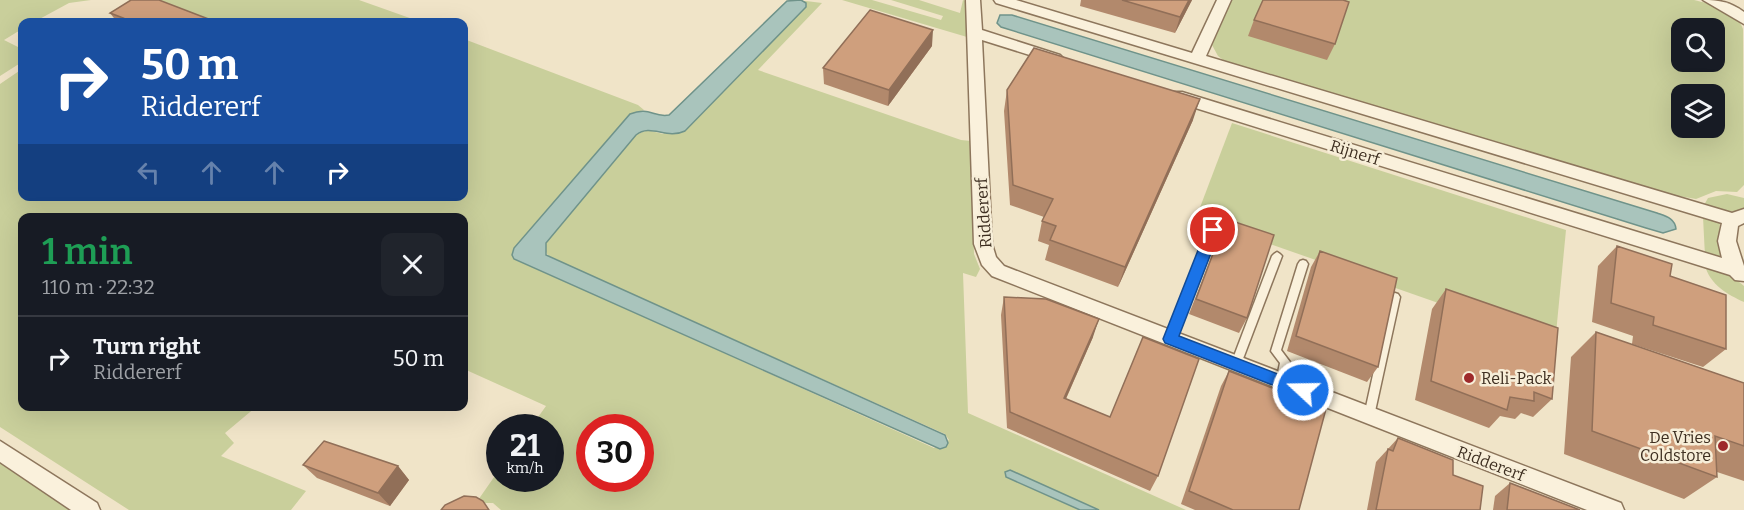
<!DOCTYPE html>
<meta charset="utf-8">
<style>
body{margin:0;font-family:Bitter,serif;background:#20242c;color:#f1f3f6;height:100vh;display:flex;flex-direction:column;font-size:22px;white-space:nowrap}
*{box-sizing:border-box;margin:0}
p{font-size:20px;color:#9ea1a6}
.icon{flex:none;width:33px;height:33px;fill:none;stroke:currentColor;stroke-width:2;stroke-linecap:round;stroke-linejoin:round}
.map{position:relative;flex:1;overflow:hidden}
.drawer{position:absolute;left:18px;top:213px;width:450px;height:198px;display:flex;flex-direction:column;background:#171b24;border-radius:12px;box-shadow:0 6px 24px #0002}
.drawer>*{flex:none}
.banner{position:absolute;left:18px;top:18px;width:450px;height:183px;border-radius:12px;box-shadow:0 6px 24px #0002;background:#1a4fa0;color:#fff;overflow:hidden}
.tools{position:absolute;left:1671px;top:18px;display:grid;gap:12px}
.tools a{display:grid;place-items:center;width:54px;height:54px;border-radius:12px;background:#171b24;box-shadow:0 6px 24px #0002;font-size:30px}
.speed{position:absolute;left:486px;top:414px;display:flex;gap:12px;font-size:30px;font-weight:700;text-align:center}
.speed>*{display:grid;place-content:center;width:78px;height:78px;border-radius:50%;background:#171b24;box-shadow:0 6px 24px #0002;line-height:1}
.speed small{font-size:15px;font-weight:400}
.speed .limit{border:9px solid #d22;background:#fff;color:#111}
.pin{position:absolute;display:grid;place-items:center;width:51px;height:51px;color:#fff;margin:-26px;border:3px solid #fff;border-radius:50%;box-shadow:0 2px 6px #0007}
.me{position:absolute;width:66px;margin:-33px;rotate:291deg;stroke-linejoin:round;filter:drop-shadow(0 0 4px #0008)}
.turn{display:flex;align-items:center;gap:21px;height:126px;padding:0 24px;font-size:27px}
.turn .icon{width:78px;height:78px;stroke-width:2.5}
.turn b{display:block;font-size:42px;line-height:51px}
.lanes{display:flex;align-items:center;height:57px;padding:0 24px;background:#0003;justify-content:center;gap:30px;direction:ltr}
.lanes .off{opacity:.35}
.round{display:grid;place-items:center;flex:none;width:63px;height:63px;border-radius:12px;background:#20242c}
.overview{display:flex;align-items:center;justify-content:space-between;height:102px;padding:0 24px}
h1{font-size:36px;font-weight:600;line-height:45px;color:#1e9e55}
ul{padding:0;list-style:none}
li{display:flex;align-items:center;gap:18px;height:84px;padding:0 24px;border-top:2px solid #363941}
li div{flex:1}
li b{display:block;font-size:22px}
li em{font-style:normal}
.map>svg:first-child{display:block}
</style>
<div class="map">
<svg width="1744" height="510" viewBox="0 0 1744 510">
<rect width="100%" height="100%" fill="#f0e4c8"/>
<g fill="#c9cf9b" fill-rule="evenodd">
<polygon points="0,0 91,0 69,3 34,22 22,22 22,29 4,40 22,49 22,62 0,76"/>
<polygon points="138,0 359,0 421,22 197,22"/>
<path d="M 798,0 L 822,3 L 758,70 L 961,140 L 971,141 L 974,254 L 980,269 L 976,277 L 963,273 L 968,413 L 1186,510 L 1099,510 L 1009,470 L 1006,477 L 1080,510 L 501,510 L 493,503 L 476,503 L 499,470 L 500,478 L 550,478 L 550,428 L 531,427 L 546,406 L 464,369 L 464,218 L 22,218 L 22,406 L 256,407 L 225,433 L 234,443 L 221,456 L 306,491 L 291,510 L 129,510 L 0,427 L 0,84 L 22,69 L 22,196 L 464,196 L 464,39 L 638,105 L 644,110 L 630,114 L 514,248 L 512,255 L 514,258 L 934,448 L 949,440 L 945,434 L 552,258 C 545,254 545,251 546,243 L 636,135 L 647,130 L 663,134 L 801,0 ZM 590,428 L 640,428 L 640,478 L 590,478 Z"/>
<polygon points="842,0 872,0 941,20 943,16 891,0 919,0 960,13 963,0 966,1 967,37"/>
<path d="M 1232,0 L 1694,0 C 1711,4 1737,11 1743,29 L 1744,185 L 1737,192 L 1716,191 L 1696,199 L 1655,192 L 1227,63 L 1218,56 L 1212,45 ZM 1682,28 L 1714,28 L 1714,62 L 1682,62 ZM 1682,94 L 1714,94 L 1714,128 L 1682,128 Z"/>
<polygon points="1232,123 1566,230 1555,344 1196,218"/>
<polygon points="1727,194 1744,198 1744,210 1727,212 1703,207 1708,198"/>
<polygon points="1703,217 1720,222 1719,242 1722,261 1705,256"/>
<path d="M 1705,265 C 1720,270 1732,275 1744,286 L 1744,302 C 1728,295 1709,284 1705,265 Z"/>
<polygon points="0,463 61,504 70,510 0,510"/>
</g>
<g fill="#a9c4bc" stroke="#6f938a" stroke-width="1.5">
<path d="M 801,0 L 806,3 L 806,7 L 685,131 C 666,140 651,123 636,135 L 546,243 L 546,255 L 945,435 L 948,443 L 946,447 L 940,449 L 514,259 L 512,255 L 514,248 L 630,114 C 650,106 653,118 669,115 L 787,1 Z"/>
<path d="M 1000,15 L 1012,15 L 1657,213 C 1665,216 1675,218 1676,229 L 1663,233 L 1646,228 L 1001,27 L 997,23 Z"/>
<polygon points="1010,470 1099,510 1080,510 1006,477 1005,472"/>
</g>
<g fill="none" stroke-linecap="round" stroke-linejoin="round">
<g stroke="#8d765c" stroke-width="3">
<g id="lane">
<polygon points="1213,227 1217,230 1176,339 1174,342 1171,343 1168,342 1166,339 1209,230"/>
<polygon points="1277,252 1280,254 1282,256 1241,364 1239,367 1236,368 1233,367 1231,364 1272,256 1274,254"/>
<polygon points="1303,260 1306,261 1308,264 1281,350 1290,362 1286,382 1285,385 1281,386 1277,385 1276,382 1280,363 1271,351 1298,264 1300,261"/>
<polygon points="1395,293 1398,294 1400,297 1374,416 1373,419 1369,421 1365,419 1364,416 1390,297 1392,294"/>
</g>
</g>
<g stroke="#8d765c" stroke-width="3">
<g id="street">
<polygon points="966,0 980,0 982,30 1060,55 1063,58 1055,63 982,40 992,244 996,257 1004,266 1621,503 1624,510 1587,510 992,276 982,265 974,244"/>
<polygon points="994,0 1016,0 1192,53 1217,0 1231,0 1206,56 1732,213 1744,209 1744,223 1738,226 1736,241 1744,266 1744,281 1735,280 1730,275 1170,100 1168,96 1170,92 1182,92 1722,258 1718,241 1722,223 996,3"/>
<path d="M 1703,0 C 1720,0 1730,2 1744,12 L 1744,24 Z"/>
<polygon points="0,441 97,503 100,510 71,510 0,462"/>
</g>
</g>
<use href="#lane" fill="#faf1dc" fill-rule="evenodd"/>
<use href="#street" fill="#faf1dc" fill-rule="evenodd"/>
</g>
<g fill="#b2896c">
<polygon points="1081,0 1192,0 1175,33 1080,6"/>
<polygon points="110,13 211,20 117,22"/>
<polygon points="1254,20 1335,44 1327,60 1248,36"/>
<polygon points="932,46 888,106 824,84 823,68"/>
<polygon points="1007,90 1193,120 1118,287 1045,260 1049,245 1038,241 1042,221 1044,217 1010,205 1004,111"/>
<polygon points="1226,219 1247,318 1239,333 1189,314"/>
<polygon points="1617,246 1670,276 1726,349 1703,367 1632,344 1633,336 1592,322 1598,266"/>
<polygon points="1320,251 1378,367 1367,382 1287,351 1311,267"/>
<polygon points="1446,289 1552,399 1533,417 1521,413 1515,419 1500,416 1489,428 1415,400 1432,309"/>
<polygon points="1004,297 1093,337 1066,399 1158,476 1150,491 1007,428 1001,315"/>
<polygon points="1596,332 1744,383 1744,481 1717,472 1717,477 1684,499 1564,454 1571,357"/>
<polygon points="1229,371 1299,510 1195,510 1181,504 1221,386"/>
<polygon points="1398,438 1453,475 1480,510 1367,510 1376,462"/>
<polygon points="303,465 398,466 409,480 390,506 317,478"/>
<polygon points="1510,483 1580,510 1493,510 1495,496"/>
</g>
<g fill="#916f58">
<polygon points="1189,0 1192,0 1175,33 1180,17"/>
<polygon points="933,30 932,46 888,106 889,90"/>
<polygon points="1200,99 1193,120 1118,287 1125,267"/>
<polygon points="1099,319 1093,337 1059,414 1064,398"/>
<polygon points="398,466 409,480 390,506 378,493"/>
</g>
<g fill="#cf9f7d" stroke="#916f58" stroke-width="1.5">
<polygon points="131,0 159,0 211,20 208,22 116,22 123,18 110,13"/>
<polygon points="1122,0 1189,0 1180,17"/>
<polygon points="1263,0 1343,0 1349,2 1335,44 1254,20"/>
<polygon points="870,10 933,30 889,90 823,68"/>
<polygon points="1034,48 1200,99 1125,267 1050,240 1056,226 1042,221 1053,199 1013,185 1007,90"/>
<polygon points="1226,219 1274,235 1247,318 1196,299"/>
<polygon points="1617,246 1672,264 1670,276 1726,295 1726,349 1653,325 1654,317 1611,303"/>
<polygon points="1320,251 1397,278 1378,367 1296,336"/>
<polygon points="1446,289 1558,328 1552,399 1534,392 1534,401 1510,397 1507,410 1431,381"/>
<polygon points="1004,297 1046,299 1099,319 1064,398 1110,417 1143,337 1199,359 1158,476 1010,412"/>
<polygon points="1596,332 1744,383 1744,446 1715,436 1717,477 1592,431"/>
<polygon points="1229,371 1326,409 1299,510 1233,510 1189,491"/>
<polygon points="1398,438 1453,460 1453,475 1483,486 1480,510 1376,510 1388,449 1393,451"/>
<polygon points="324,441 398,466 378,493 303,465"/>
<polygon points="1510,483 1580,510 1507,510"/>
<polygon points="464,496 476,497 483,501 489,510 441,510 445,505"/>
</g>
<polygon fill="#1a73e8" stroke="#114b97" stroke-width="1.5" points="1213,225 1220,230 1179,336 1309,386 1311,390 1309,395 1303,397 1298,395 1165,343 1163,339 1206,230"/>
<g fill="#9e2a2b" stroke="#f7eed8" stroke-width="2">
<circle cx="1469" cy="378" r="6"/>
<circle cx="1723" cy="446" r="6"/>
</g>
<g text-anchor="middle" stroke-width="5" stroke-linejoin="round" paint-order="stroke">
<g font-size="16" fill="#3d2e20" stroke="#f7eed8">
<text transform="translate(1355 152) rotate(17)" y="6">Rijnerf</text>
<text transform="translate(983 213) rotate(-94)" y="6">Riddererf</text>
<text transform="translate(1491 463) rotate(21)" y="6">Riddererf</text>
</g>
<g font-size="16" fill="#3d2e20" stroke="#f7eed8" text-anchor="start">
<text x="1481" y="384">Reli-Pack</text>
<text x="1711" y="443" text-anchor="end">De Vries<tspan x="1711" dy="18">Coldstore</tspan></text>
</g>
</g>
</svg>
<div class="tools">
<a><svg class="icon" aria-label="search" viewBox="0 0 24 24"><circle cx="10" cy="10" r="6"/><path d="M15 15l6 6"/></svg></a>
<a><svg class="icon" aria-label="layers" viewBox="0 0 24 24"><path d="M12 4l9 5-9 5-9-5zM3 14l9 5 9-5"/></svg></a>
</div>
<div class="speed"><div>21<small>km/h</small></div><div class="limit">30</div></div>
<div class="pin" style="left:1213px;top:230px;background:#d93025"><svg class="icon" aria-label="arrive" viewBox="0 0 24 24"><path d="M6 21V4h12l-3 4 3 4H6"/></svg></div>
<svg class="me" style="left:1303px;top:390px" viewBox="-20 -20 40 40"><circle r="17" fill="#1a73e8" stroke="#fff" stroke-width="3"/><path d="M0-11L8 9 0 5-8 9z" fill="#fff"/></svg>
<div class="banner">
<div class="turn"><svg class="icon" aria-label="right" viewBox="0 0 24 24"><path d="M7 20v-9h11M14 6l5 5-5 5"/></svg><div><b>50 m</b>Riddererf</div></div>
<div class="lanes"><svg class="icon off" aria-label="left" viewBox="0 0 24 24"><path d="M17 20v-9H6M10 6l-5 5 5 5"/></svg><svg class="icon off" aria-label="ahead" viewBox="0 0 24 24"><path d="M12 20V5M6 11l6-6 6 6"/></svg><svg class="icon off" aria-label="ahead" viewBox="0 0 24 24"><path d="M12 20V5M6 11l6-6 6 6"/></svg><svg class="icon" aria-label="right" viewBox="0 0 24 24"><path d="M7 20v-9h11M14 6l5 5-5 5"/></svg></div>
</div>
<section class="drawer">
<div class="overview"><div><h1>1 min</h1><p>110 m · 22:32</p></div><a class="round"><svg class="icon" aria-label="close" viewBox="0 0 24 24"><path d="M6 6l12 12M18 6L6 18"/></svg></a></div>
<ul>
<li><svg class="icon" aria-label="right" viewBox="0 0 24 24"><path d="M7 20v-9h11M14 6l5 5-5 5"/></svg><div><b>Turn right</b><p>Riddererf</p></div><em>50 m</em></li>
</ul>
</section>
</div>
